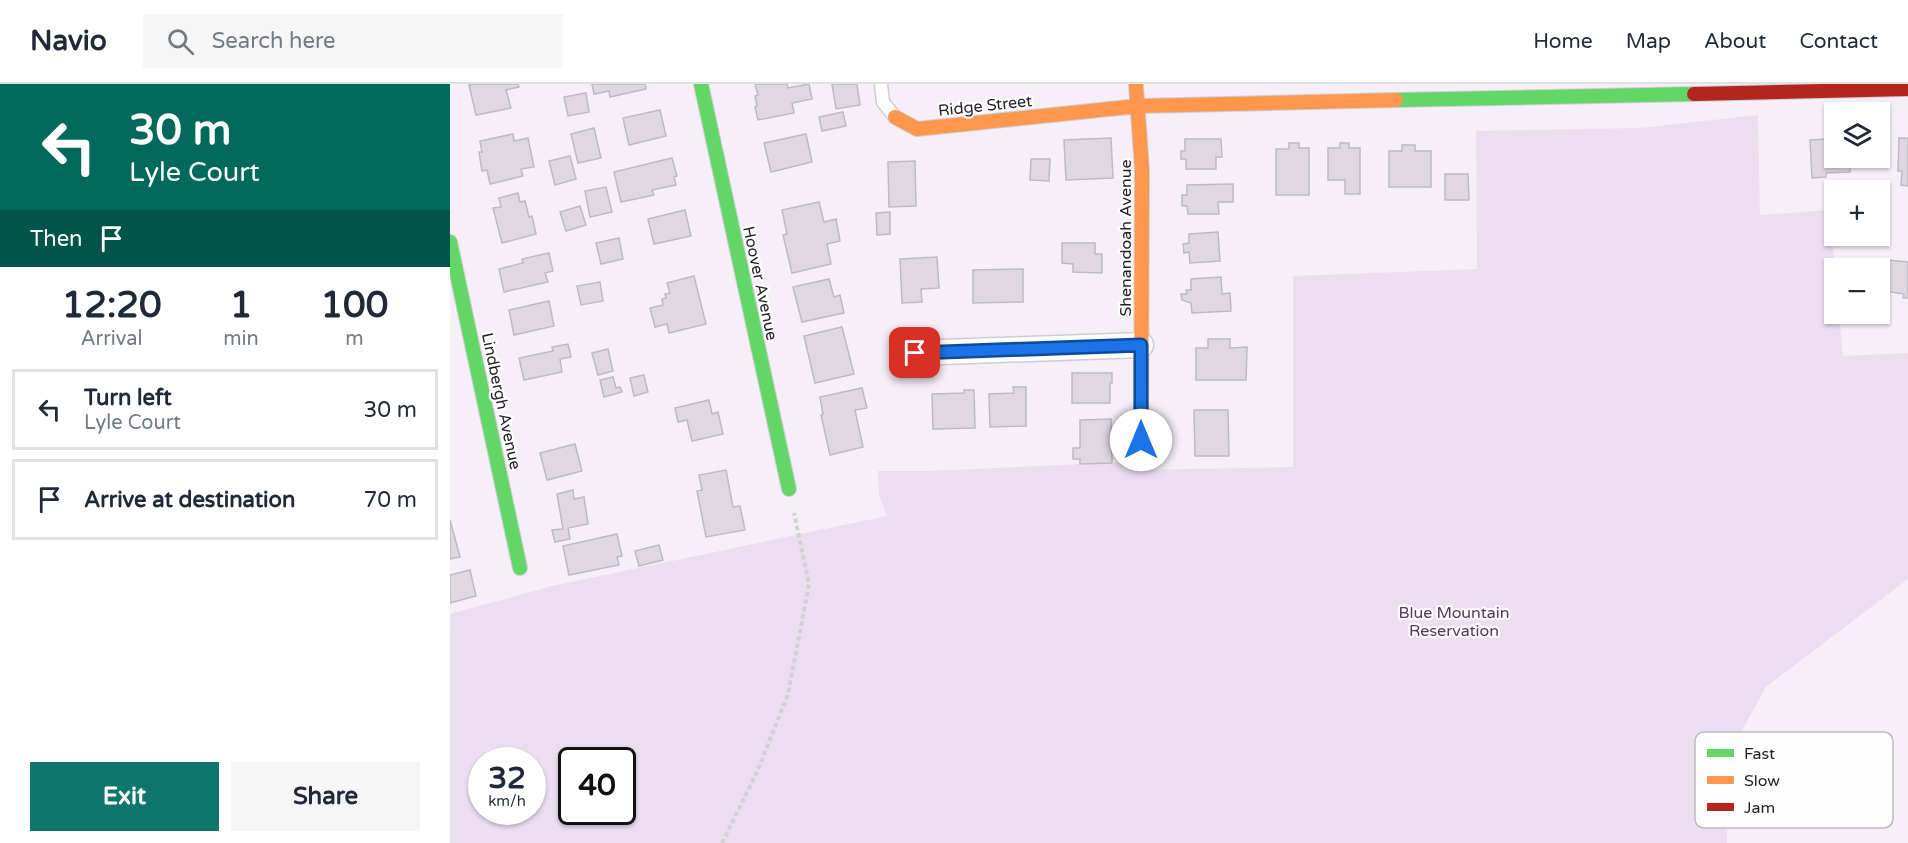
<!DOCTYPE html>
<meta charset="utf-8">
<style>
body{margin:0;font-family:"Varela Round",sans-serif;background:#f6f6f7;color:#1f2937;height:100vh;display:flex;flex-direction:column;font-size:22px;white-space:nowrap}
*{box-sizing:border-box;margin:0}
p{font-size:20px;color:#747a83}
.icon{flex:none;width:33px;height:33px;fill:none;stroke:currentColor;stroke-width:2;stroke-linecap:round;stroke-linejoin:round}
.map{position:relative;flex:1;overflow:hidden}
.sheet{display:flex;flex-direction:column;background:#fff;width:450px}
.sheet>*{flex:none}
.banner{background:#00695c;color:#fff;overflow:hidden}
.fabs{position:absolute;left:1374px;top:18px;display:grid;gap:12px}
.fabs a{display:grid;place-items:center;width:66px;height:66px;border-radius:0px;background:#fff;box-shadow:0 2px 4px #0004;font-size:30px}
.speed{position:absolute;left:18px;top:663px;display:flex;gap:12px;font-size:30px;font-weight:700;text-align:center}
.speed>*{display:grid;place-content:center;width:78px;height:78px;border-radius:50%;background:#fff;box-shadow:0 2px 4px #0004;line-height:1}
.speed small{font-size:15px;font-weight:400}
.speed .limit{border:3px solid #111;border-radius:9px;background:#fff;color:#111}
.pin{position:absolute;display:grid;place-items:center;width:51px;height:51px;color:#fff;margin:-26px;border-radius:12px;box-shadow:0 3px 9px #0006}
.me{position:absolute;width:66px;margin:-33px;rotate:0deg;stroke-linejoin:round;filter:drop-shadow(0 0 4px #0008)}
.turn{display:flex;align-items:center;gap:21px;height:126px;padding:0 30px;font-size:27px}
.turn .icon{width:78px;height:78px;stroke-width:2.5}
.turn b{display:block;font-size:42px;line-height:51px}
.then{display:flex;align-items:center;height:57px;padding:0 30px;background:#0003;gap:12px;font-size:22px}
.eta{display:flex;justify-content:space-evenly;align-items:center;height:102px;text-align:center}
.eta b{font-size:36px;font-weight:700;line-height:42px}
.cta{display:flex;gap:12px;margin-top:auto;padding:12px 30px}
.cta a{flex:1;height:69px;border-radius:0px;background:#0f766e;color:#fff;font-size:24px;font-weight:700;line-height:69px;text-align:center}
.cta a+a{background:#f6f6f7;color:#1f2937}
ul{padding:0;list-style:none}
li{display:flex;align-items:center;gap:18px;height:81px;margin:0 12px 9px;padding:0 18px;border:3px solid #e0e1e3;border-radius:0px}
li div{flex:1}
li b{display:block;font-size:22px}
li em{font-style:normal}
header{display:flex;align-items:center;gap:36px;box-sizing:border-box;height:84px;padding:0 30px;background:#fff;border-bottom:2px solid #e0e1e3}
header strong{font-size:28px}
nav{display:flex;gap:33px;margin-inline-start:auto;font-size:21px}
.search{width:420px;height:54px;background:#f6f6f7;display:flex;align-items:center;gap:15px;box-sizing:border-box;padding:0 21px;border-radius:0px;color:#747a83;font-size:22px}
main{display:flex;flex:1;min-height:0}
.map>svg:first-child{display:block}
</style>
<header>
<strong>Navio</strong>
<div class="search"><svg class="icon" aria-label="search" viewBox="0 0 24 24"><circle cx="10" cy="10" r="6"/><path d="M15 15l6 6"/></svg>Search here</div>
<nav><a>Home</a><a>Map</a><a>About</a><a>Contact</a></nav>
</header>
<main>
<section class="sheet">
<div class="banner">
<div class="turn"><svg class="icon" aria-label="left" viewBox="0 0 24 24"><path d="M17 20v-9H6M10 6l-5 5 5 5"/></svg><div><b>30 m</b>Lyle Court</div></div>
<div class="then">Then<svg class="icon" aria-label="arrive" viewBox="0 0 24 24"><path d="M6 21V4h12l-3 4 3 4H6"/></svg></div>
</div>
<div class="eta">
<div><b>12:20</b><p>Arrival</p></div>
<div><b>1</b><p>min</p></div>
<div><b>100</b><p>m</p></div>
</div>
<ul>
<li><svg class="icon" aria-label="left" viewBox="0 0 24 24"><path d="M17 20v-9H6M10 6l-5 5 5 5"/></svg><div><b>Turn left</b><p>Lyle Court</p></div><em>30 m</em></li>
<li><svg class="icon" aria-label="arrive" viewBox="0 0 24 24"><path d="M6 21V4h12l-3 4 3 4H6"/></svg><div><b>Arrive at destination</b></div><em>70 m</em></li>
</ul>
<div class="cta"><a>Exit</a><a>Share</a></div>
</section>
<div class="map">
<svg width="1458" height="759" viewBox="0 0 1458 759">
<rect width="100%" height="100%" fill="#f6eff8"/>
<path fill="#ecdef1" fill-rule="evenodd" d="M 1308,31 L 1310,131 L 1379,126 L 1385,184 L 1384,230 L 1389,230 L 1393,272 L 1458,269 L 1458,495 L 1316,603 L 1279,670 L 1277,759 L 0,759 L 0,530 L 102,502 L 437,432 L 429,412 L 428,387 L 478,387 L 680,378 L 682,386 L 843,383 L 843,192 L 1027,185 L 1026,47 L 1190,44 ZM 32,676 L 82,676 L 82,728 L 32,728 ZM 122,676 L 172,676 L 172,728 L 122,728 Z"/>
<g fill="#dfd7e2" stroke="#bfbac1" stroke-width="1.5">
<polygon points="24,0 68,0 69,3 56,6 61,24 26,31 19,1"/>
<polygon points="142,0 195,0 196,5 160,13 159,7 144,10"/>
<polygon points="305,0 337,0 338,4 359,0 362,15 342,19 344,29 308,36 305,23 307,22 305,12 308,11"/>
<polygon points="382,0 407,0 410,21 386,25"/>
<polygon points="136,9 139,28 118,32 114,13"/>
<polygon points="210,26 216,52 179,61 173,34"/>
<polygon points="393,28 396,42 372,47 369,33"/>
<polygon points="144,44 151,74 128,79 121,50"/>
<polygon points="63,50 64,57 78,54 84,83 71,85 73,92 40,100 37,86 32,87 29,68 32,68 30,57"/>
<polygon points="356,50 362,78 321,88 314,59"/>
<polygon points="1376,50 1384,50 1384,74 1400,74 1400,88 1376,89 1376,93 1362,94 1360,56 1376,55"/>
<polygon points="661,54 663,94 616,96 614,56"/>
<polygon points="1449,54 1458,54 1458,102 1451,101 1452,87 1448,87"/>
<polygon points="735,55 771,55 772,73 766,73 766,85 736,85 736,75 731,75 731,67 735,67"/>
<polygon points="839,59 849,59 849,64 859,64 859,111 826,111 826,65 839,65"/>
<polygon points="890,59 899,59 899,64 910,64 910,110 895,110 895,96 878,96 878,64 890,64"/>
<polygon points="952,61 965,61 965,67 981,67 981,103 939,103 939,67 952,67"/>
<polygon points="120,72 126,95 105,101 99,77"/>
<polygon points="222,74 227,92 224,93 226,101 202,106 204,111 171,118 164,88"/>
<polygon points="581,75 600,75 599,97 580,96"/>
<polygon points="465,77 466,122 439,123 438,78"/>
<polygon points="995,90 1018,90 1019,116 995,116"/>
<polygon points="783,100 783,118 768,118 769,130 738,130 737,122 732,122 732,111 737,111 737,101"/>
<polygon points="156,103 162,128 140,133 135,107"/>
<polygon points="68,109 70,118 75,117 79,133 82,132 86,150 52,159 43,124 51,123 49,114"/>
<polygon points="369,118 374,138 386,135 390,157 377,160 381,180 342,189 333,151 337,150 332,126"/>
<polygon points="130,122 136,141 116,147 110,128"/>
<polygon points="235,126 241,152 204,160 198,135"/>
<polygon points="440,128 440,150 427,151 426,129"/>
<polygon points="768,148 770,177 740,179 739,168 734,169 733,160 739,159 739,150"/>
<polygon points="169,154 173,175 151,180 146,159"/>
<polygon points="612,159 645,159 645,170 652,170 652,189 623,188 623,180 612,179"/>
<polygon points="99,169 103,187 95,189 98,198 54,208 49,185 73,179 72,175"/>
<polygon points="487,173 489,204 471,205 472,218 452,219 450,175"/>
<polygon points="1438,176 1458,178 1458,214 1453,214 1454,210 1435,207"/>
<polygon points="573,185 573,218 523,219 523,186"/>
<polygon points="244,192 256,240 219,249 217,240 205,243 200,224 213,221 212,215 216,214 215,210 220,209 217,199"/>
<polygon points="771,193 772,210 780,209 781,227 742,229 741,219 732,216 731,210 737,210 736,206 741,206 741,195"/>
<polygon points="379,195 384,213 390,211 394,229 352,238 343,203"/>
<polygon points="150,198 153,217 131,221 127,202"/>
<polygon points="99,217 104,242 64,251 59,226"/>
<polygon points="392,243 404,290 365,299 354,252"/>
<polygon points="758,255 780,255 780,264 797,263 796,296 746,296 746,264 758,264"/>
<polygon points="118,260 121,273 110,275 112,288 74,296 69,274 103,267 102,263"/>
<polygon points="158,265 163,287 148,291 142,269"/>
<polygon points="622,289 662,289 662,299 660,299 660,319 622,319"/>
<polygon points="194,291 198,308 184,312 180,294"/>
<polygon points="163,293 166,304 170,303 172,308 154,313 150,296"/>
<polygon points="563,303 576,303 576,342 540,343 539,310 564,309"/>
<polygon points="412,304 417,324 405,326 413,363 380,371 371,331 373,330 370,313"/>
<polygon points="514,306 524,306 525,344 483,345 482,310 514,309"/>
<polygon points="259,316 262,330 268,328 273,350 242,357 237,336 228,338 225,324"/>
<polygon points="744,326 778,326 779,372 745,372"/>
<polygon points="661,335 662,379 630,380 630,375 623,375 623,364 630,364 630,336"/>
<polygon points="125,360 132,387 97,396 90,369"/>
<polygon points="276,386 283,423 290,422 295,446 256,453 247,407 252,406 249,391"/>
<polygon points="123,406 124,415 134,413 138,440 118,444 120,455 105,458 102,446 113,445 107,410"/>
<polygon points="0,436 10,473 0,475"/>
<polygon points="167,450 172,472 167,473 169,481 119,491 113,462"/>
<polygon points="209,461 213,476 189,482 185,467"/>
<polygon points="20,486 26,512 0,519 0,491"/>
</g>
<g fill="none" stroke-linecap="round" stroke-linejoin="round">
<g stroke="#d1ccd3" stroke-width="15">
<polyline id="lane" points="431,0 433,18 445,33"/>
</g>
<g stroke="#d1ccd3" stroke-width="27">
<polyline id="street" points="465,269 691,261"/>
</g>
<g stroke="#d1ccd3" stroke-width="16">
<g id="fast">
<polyline points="251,0 339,405"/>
<polyline points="946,16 1244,10"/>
<polyline points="0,158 70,484"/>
</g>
</g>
<g stroke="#d1ccd3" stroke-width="16">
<g id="slow">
<polyline points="686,2 692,85 691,379"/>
<polyline points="445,33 467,45 688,22 946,16"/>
</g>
</g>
<g stroke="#d1ccd3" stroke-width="16">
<polyline id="jam" points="1244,10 1458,5"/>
</g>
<polyline stroke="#d3d1d4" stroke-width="4" stroke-dasharray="4.5 3" stroke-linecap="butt" points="272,759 307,688 338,610 359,500 344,429"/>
<use href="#lane" stroke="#fefdfe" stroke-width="12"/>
<use href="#street" stroke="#fefdfe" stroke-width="24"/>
<use href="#fast" stroke="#63d668" stroke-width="14"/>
<use href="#slow" stroke="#ff974d" stroke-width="14"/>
<use href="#jam" stroke="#b3261e" stroke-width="14"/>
</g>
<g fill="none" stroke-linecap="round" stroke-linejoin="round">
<g stroke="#114b97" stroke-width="15">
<polyline id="route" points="465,269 691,261 691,356"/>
</g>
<use href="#route" stroke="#1a73e8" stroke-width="10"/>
</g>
<g text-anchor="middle" stroke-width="4.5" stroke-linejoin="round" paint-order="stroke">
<g font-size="16" fill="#231f25" stroke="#fdfdfd">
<text transform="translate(535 21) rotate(-6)" y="6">Ridge Street</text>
<text transform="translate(675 154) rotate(-90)" y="6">Shenandoah Avenue</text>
<text transform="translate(311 199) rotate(78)" y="6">Hoover Avenue</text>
<text transform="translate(52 317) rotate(78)" y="6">Lindbergh Avenue</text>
</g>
<g font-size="16" fill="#563462" stroke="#fdfdfd">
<text x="1004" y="534">Blue Mountain<tspan x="1004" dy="18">Reservation</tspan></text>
</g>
</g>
<rect x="1245" y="648" width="198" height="96" rx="9" fill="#fdfdfd" stroke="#bcbabc" stroke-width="1.5"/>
<rect x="1257" y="665" width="27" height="8" fill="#63d668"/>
<rect x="1257" y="692" width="27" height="8" fill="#ff974d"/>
<rect x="1257" y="719" width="27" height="8" fill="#b3261e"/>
<g font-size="16" fill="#231f25">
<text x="1294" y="675">Fast</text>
<text x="1294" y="702">Slow</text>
<text x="1294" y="729">Jam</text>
</g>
</svg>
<div class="fabs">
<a><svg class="icon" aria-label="layers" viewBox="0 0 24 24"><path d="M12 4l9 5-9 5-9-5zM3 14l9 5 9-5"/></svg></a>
<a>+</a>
<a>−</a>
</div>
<div class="speed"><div>32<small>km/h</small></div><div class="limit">40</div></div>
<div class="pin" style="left:465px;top:269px;background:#d93025"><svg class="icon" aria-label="arrive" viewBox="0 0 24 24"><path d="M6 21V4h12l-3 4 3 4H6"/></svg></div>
<svg class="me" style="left:691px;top:356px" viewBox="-20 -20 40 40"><circle r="19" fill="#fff"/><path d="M0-13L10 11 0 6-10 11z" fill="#1a73e8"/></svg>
</div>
</main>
